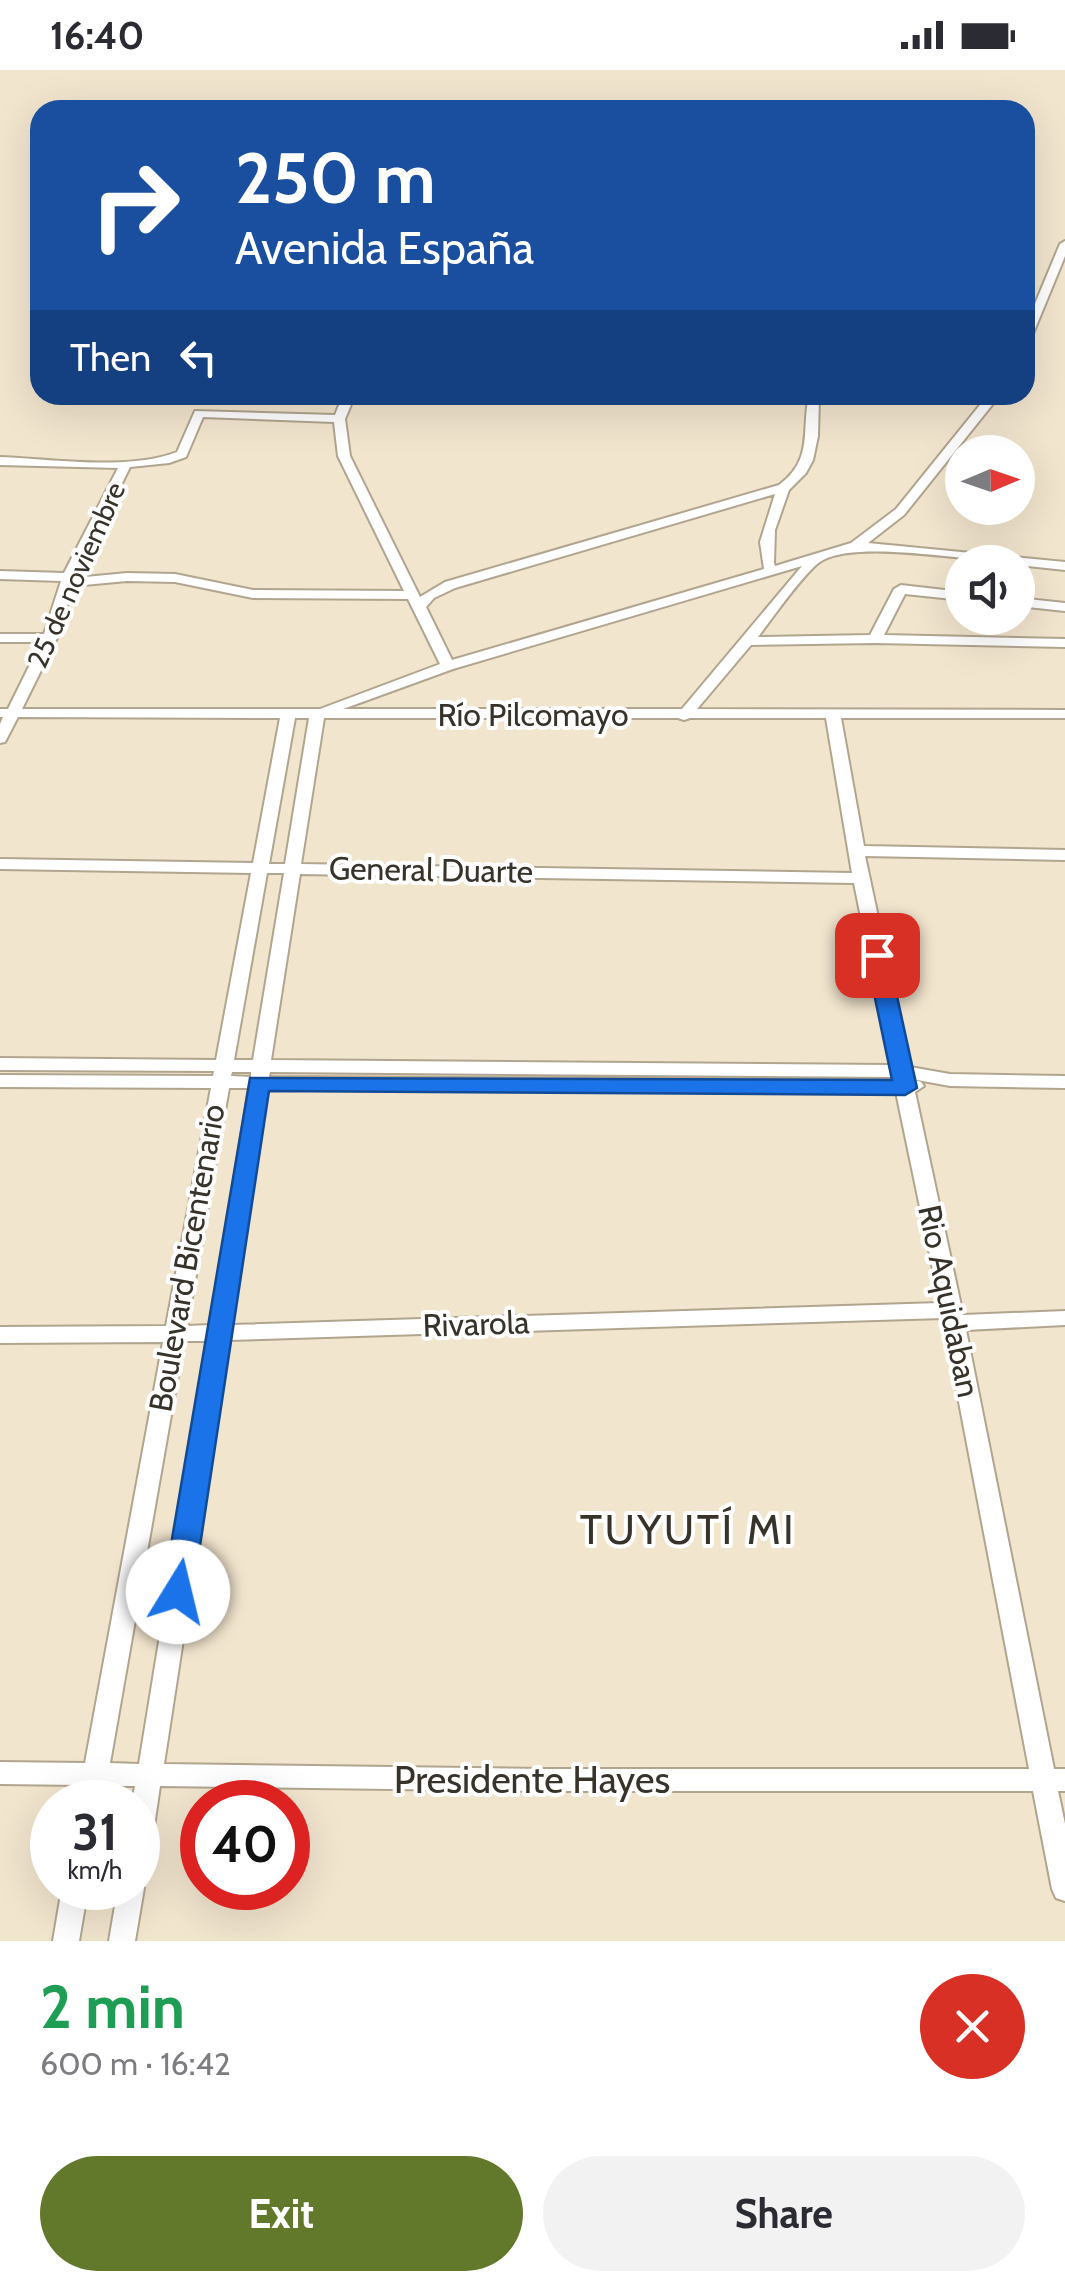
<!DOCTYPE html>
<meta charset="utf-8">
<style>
body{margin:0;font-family:Cabin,sans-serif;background:#f2f2f3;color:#2b2b33;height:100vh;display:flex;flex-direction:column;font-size:38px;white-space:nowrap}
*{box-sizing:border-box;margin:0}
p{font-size:32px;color:#7c7c81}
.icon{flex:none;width:55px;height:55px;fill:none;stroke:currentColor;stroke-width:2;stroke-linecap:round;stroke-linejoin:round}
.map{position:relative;height:1871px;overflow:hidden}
.drawer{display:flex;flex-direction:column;background:#fff;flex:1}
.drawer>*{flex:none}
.banner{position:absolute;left:30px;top:30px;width:1005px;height:305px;border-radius:30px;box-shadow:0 10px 40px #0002;background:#1a4fa0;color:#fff;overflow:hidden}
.needle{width:65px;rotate:88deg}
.tools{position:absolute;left:945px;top:365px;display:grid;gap:20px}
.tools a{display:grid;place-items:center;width:90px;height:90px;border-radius:50%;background:#fff;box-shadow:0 10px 40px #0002;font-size:50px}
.speed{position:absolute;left:30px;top:1710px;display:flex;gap:20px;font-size:50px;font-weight:700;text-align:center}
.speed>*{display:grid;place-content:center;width:130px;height:130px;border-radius:50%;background:#fff;box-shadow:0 10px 40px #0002;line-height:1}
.speed small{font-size:25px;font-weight:400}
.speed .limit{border:15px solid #d22;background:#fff;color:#111}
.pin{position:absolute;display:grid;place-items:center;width:85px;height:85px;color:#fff;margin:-42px;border-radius:20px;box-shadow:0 5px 15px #0006}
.me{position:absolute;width:110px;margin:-55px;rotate:9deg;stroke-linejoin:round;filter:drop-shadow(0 0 8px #0008)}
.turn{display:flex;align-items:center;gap:35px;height:210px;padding:0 40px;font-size:45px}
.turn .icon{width:130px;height:130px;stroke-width:2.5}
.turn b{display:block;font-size:70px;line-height:85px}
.then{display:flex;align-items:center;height:95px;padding:0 40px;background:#0003;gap:20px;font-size:38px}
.round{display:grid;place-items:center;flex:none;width:105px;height:105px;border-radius:52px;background:#f2f2f3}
.summary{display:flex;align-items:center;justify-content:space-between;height:170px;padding:0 40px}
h1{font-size:60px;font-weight:800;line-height:75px;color:#1e9e55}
.primary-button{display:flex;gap:20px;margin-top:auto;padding:20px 40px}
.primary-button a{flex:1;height:115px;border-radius:60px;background:#62782a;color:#fff;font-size:40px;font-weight:800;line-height:115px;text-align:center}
.primary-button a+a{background:#f2f2f3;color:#2b2b33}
.status{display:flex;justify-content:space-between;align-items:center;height:70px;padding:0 50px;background:#fff;direction:ltr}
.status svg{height:28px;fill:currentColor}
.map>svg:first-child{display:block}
</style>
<div class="status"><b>16:40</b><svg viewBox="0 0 49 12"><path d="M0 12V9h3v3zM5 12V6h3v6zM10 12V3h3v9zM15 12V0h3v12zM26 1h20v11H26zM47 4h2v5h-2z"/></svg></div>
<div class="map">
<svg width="1065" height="1871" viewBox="0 0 1065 1871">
<rect width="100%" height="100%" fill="#f2e5ce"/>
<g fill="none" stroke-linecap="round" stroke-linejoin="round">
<g stroke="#b1a58f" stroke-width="4">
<g id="minor">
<polygon points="1065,171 1065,186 1030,271 1025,274 1025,258 1060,174"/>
<path d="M 343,325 L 355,325 L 345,349 L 350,386 L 420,527 L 445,512 L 779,415 C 814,389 801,361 809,325 L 819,327 L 818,366 L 813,390 L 806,403 L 789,420 L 775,460 L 774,493 L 775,496 L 851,473 L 896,439 L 988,325 L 1000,325 L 904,445 L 868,473 L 1065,492 L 1065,500 L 1018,495 L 1018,492 C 969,492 862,470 823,490 C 808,497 771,550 758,567 L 870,565 L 894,519 L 901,515 L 962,522 L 962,530 L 905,524 L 884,565 L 1065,569 L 1065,577 L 875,573 L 751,575 L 697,639 L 1065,640 L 1065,648 L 841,648 L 864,776 L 1065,780 L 1065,790 L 865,786 L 910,997 L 950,1004 L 1065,1006 L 1065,1018 L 950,1016 L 912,1009 L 921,1012 L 924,1016 L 915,1022 L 963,1245 L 1065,1241 L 1065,1255 L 966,1260 L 1054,1699 L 1065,1699 L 1065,1721 L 1058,1721 L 1065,1754 L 1065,1831 L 1056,1828 L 1052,1819 L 1033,1721 L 543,1721 L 160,1716 L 151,1777 L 147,1785 L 138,1789 L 138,1732 L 132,1732 L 135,1716 L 106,1716 L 102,1732 L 78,1732 L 80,1715 L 0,1714 L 0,1692 L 85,1693 L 163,1272 L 0,1273 L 0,1257 L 166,1256 L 211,1018 L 0,1017 L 0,1005 L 213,1006 L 214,1001 L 0,1000 L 0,988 L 216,990 L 251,803 L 0,799 L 0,789 L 253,793 L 280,648 L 18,647 L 5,672 L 0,673 L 0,654 L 3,647 L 0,647 L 0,639 L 8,639 L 41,572 L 0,572 L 0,564 L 44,564 L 61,511 L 0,509 L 0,501 L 64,503 L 118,398 L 0,395 L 0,387 C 52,389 128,401 177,382 L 195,341 L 335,345 ZM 203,347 L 334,352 L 338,386 L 404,521 L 253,520 L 175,504 L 127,503 L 75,508 L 130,397 L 169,393 L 186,387 ZM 775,424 L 760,472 L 764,499 L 452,590 L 426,537 L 434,528 L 455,518 ZM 802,496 L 682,639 L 343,639 L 453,599 ZM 127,511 L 175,512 L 253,528 L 408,529 L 440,594 L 320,639 L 22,639 L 57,568 L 73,516 ZM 295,648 L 309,648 L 285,794 L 269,794 ZM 324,648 L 678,648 L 684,650 L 690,648 L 826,648 L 852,803 L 301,794 ZM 267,803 L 284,803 L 253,990 L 234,990 ZM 300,804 L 854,813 L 891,995 L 271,990 ZM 232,1002 L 251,1002 L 251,1007 L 231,1006 ZM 270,1002 L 893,1007 L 894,1010 L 269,1007 ZM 229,1018 L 249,1018 L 210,1255 L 187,1256 ZM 267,1018 L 896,1022 L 940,1233 L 231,1255 ZM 943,1248 L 1029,1699 L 543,1699 L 164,1694 L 229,1270 ZM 184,1271 L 208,1271 L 139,1694 L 110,1693 Z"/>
<polygon points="1018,528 1065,533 1065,541 1018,536"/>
<polygon points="138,1808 144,1818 135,1871 109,1871 118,1818 138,1818"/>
<polygon points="62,1818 88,1818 79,1871 53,1871"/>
</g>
</g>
<use href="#minor" fill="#fff" fill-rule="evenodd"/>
</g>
<polygon fill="#1a73e8" stroke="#114b97" stroke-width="2.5" points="877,878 888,885 917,1018 905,1025 269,1021 193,1522 188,1531 178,1534 167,1531 163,1522 250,1008 892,1010 866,885"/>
<g text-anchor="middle" stroke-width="8" stroke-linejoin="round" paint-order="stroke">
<g font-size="28" fill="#38332a" stroke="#fff">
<text transform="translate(76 505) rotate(-66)" y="10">25 de noviembre</text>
</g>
<g font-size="32" fill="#38332a" stroke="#fff">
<text x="533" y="656">Río Pilcomayo</text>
<text transform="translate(431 800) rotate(1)" y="11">General Duarte</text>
<text transform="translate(187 1188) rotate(-80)" y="11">Boulevard Bicentenario</text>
<text transform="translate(949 1231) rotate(78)" y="11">Rio Aquidaban</text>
<text transform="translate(476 1254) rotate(-2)" y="11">Rivarola</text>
</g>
<g font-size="38" fill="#38332a" stroke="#fff">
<text x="532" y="1723">Presidente Hayes</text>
</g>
<g font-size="42" letter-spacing="2.5" fill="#38332a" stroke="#fff">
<text x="688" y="1474">TUYUTÍ MI</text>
</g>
</g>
</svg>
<div class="tools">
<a><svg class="needle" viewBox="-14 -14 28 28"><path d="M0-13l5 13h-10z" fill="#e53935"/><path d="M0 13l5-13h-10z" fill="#7c7c81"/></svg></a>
<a><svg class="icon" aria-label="sound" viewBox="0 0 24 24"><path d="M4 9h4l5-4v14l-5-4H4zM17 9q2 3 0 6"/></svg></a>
</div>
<div class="speed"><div>31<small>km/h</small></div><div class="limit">40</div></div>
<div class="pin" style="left:877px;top:885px;background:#d93025"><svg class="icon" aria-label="arrive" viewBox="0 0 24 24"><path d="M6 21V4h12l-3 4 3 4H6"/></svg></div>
<svg class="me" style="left:178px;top:1522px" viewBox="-20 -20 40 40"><circle r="19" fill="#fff"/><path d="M0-13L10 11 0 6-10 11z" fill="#1a73e8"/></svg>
<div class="banner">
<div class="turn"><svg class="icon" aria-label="right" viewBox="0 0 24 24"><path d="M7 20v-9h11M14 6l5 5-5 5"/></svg><div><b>250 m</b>Avenida España</div></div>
<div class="then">Then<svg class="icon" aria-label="left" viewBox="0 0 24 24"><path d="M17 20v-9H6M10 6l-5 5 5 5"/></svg></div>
</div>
</div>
<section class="drawer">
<div class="summary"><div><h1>2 min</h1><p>600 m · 16:42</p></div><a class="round" style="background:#d93025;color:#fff"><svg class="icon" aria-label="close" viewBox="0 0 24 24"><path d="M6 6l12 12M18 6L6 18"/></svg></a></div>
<div class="primary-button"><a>Exit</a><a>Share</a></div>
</section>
